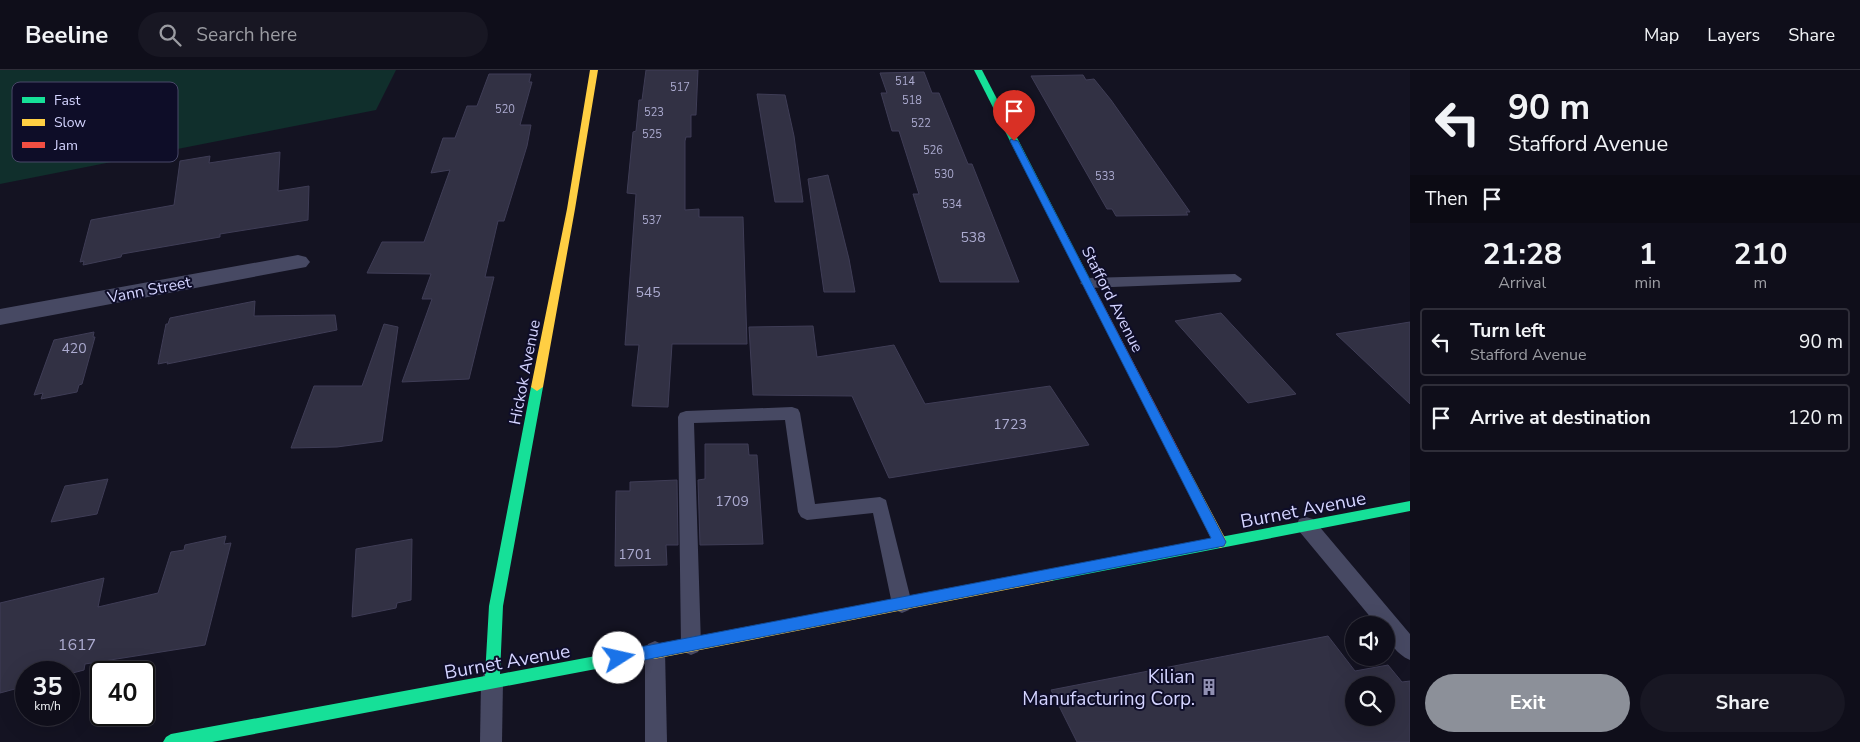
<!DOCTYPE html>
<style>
body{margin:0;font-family:"Nunito Sans",sans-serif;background:#181723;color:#f1f3f6;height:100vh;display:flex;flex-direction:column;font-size:19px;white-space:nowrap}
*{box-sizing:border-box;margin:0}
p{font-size:16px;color:#9b9ca2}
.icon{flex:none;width:28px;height:28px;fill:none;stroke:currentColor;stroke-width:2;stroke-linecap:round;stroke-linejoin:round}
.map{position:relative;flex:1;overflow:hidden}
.panel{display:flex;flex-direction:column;background:#0f0e1a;width:450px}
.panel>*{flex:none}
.banner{background:#0f0e1a;color:#f1f3f6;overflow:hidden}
.tools{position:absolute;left:1345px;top:546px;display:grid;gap:10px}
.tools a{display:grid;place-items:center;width:50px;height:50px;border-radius:50%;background:#0f0e1a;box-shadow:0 5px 20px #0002,0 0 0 1px #2f2e39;font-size:25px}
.speed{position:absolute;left:15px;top:591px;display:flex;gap:10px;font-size:25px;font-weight:700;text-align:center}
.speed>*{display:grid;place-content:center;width:65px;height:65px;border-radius:50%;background:#0f0e1a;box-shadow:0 5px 20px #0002,0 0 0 1px #2f2e39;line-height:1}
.speed small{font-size:12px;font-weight:400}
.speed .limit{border:2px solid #111;border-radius:8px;background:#fff;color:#111}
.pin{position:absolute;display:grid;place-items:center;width:42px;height:42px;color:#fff;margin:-51px -21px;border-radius:50% 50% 50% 0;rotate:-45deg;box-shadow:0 0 5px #0007}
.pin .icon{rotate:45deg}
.me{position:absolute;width:55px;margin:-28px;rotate:80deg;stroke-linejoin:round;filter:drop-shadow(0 0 4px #0008)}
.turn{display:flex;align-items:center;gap:18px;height:105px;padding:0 15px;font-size:22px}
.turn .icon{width:65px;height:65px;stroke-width:2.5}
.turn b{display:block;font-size:35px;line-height:42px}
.then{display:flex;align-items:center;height:48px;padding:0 15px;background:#0003;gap:10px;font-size:19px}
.eta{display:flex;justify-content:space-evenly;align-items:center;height:85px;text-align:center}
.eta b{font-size:30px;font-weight:700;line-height:35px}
.primary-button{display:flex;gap:10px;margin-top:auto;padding:10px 15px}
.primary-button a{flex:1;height:58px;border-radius:30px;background:#8c9099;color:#fff;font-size:20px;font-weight:700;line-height:58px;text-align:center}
.primary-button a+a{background:#181723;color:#f1f3f6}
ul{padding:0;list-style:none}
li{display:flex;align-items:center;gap:15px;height:68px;margin:0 10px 8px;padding:0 5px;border:2px solid #2f2e39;border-radius:5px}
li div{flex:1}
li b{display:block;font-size:19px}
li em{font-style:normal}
header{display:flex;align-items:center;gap:30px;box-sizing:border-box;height:70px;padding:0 25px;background:#0f0e1a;border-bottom:1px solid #2f2e39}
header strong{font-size:24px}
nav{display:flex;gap:28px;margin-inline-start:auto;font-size:18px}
.search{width:350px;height:45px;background:#181723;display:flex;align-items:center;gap:12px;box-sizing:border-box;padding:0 18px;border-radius:28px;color:#9b9ca2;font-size:19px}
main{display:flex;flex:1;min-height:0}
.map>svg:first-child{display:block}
</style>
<header>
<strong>Beeline</strong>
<div class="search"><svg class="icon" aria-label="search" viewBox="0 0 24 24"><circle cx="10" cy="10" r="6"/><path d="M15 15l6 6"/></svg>Search here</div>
<nav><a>Map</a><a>Layers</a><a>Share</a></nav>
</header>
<main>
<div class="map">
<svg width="1410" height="672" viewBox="0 0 1410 672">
<rect width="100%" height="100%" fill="#141322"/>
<polygon fill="#102f2c" points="0,0 396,0 376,40 0,114"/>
<g fill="#323144" stroke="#3f3d56" fill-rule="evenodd">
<polygon points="646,0 698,0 696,45 691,45 691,67 686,67 685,71 685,140 699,139 699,147 743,147 747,274 672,274 668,337 632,336 639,275 625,275 636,124 627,123 633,62 636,61 639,30 642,30"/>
<polygon points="924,2 932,23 939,23 968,94 972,94 1019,212 940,212 913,124 919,124 899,61 892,61 881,23 887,23 880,3"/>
<polygon points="489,4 531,4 529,12 532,12 520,55 531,55 527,76 504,151 498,151 485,207 494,207 469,309 402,312 432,229 422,229 431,204 367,203 382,172 424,172 450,100 431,103 443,68 455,68 467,36 477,36"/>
<polygon points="1083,5 1086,10 1094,9 1111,30 1190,142 1186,142 1188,145 1116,146 1112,139 1107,139 1031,6"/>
<polygon points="757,24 785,25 794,66 803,132 775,132"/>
<polygon points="280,82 278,121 309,116 308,150 220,164 220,167 122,184 121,187 83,195 84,191 80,192 91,150 174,135 180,91 210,86 209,93"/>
<polygon points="828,105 849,189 855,222 824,222 808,109"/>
<polygon points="255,231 254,246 335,245 337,260 167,294 168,292 158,294 166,254 168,254 170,248"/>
<polygon points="1221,243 1296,324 1248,333 1175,251"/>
<polygon points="1410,252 1410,334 1336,264"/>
<polygon points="384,254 398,257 382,371 337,377 291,378 314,316 362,316"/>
<polygon points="813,256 817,287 894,275 925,334 1050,316 1089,375 889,408 852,326 753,325 749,257"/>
<polygon points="94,262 93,267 95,267 82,314 79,315 77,322 41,329 43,323 34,325 54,270"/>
<polygon points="705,374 748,374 749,385 757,385 763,474 700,475 698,410 705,409"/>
<polygon points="108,409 97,444 51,452 65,416"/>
<polygon points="677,410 678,475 666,475 667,495 615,496 616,421 630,421 630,412"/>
<polygon points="226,466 224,474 231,473 205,575 85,594 84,600 69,604 26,602 26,616 0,623 0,533 104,508 98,537 158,523 171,482 184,480 185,475"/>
<polygon points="412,469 411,530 397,533 396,538 352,547 356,479"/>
<path d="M 1328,566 L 1355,601 L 1388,595 L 1402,612 L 1410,611 L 1410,672 L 1077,672 L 1051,620 ZM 1354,615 L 1386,615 L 1386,648 L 1354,648 Z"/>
</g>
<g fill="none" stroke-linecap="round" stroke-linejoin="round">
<g fill="#474963" fill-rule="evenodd">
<polygon points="1235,204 1242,209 1240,212 1087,218 1080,213 1087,208"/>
<polygon points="792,337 798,339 800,343 815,434 880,427 886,430 912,534 909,540 902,543 895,540 892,534 873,443 807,450 801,447 798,442 785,350 694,353 701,575 698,582 691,585 684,582 681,575 678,347 680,343 686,341"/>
<path d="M 1306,447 L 1313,449 L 1410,564 L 1410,590 C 1396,584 1386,570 1386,555 L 1377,555 L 1299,461 L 1297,455 L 1299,449 Z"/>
<polygon points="655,571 662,574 665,581 667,672 645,672 645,581 648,574"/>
<polygon points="492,601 500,604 503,611 502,672 480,672 481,611 484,604"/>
</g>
<polygon fill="#474963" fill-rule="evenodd" points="298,185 306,187 310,192 306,197 0,255 0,239"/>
<g fill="#16e098" fill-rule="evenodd">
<polygon points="974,0 982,0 1093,215 1091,217 1085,217 1083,215"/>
<polygon points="537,313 543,317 503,536 500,604 654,575 659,577 661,582 659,587 212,672 163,672 166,667 171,664 485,606 489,536 531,317"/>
<polygon points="1410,431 1410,441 1051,511 1046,509 1044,505 1046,501 1051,499"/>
</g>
<g fill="#ffcf43" fill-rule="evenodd">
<polygon points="590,0 598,0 575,139 543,317 537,321 531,317 567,139"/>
<polygon points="1174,377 1178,379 1225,468 1226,472 1225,476 1220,478 1215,476 1168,382 1170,379"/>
<polygon points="1051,499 1056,501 1058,505 1056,509 1051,511 654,589 649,587 647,582 649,577 654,575"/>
</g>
<polygon fill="#f24e42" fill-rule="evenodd" points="1088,212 1093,215 1180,382 1178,385 1170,385 1168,382 1083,215"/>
</g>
<polygon fill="#1a73e8" stroke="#114b97" points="1011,69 1018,71 1224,468 1226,472 1224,476 619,595 614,593 612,588 614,583 619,581 1211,468 1010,71"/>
<defs>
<g id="building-bare" transform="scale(1.35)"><path d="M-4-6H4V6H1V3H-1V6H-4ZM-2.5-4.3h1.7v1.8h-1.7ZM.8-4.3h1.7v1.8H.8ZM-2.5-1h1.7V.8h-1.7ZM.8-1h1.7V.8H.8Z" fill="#9190b2" stroke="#0e0d28" stroke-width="2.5" paint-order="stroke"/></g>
</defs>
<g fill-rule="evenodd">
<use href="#building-bare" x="1209" y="617"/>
</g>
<g text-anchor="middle" stroke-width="4" stroke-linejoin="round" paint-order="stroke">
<g font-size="11" fill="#acabd0">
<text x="905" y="15">514</text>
<text x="680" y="21">517</text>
<text x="912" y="34">518</text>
<text x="505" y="43">520</text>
<text x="654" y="46">523</text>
<text x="921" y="57">522</text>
<text x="652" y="68">525</text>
<text x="933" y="84">526</text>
<text x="944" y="108">530</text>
<text x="1105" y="110">533</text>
<text x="952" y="138">534</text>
<text x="652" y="154">537</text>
</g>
<g font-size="14" fill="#acabd0">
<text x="973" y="172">538</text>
<text x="648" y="227">545</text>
<text x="74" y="283">420</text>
<text x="1010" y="359">1723</text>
<text x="732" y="436">1709</text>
<text x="635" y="489">1701</text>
</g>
<g font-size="16" fill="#d4d4ff" stroke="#0e0d28">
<text transform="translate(149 219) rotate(-11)" y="6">Vann Street</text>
<text transform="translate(1113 229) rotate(63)" y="6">Stafford Avenue</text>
<text transform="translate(524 302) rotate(-79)" y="6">Hickok Avenue</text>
</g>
<g font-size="16" fill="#acabd0">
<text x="77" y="580">1617</text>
</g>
<g font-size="19" fill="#d4d4ff" stroke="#0e0d28">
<text transform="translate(1303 439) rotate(-11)" y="7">Burnet Avenue</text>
<text transform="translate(507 591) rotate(-10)" y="7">Burnet Avenue</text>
</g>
<g font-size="19" fill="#d4d4ff" stroke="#0e0d28" text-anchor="end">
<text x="1195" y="613">Kilian<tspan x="1195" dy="22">Manufacturing Corp.</tspan></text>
</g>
</g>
<rect x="12" y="12" width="166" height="80" rx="8" fill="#0e0d28" stroke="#494968" stroke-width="1"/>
<rect x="22" y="27" width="23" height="6" fill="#16e098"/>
<rect x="22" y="49" width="23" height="7" fill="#ffcf43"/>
<rect x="22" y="72" width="23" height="6" fill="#f24e42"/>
<g font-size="14" fill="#d4d4ff">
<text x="54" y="35">Fast</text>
<text x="54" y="57">Slow</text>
<text x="54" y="80">Jam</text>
</g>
</svg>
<div class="tools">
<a><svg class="icon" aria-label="sound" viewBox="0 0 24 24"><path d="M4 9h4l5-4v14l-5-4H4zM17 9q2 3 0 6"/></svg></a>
<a><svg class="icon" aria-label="search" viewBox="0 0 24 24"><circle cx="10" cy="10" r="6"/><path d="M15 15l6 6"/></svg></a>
</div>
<div class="speed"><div>35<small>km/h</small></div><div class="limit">40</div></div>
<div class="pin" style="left:1014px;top:71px;background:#d93025"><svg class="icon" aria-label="arrive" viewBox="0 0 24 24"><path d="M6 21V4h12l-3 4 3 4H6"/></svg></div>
<svg class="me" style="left:619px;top:588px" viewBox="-20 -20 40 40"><circle r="19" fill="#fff"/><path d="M0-13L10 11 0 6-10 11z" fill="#1a73e8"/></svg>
</div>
<section class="panel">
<div class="banner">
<div class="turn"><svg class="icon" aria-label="left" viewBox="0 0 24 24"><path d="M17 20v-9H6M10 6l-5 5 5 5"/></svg><div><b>90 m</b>Stafford Avenue</div></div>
<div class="then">Then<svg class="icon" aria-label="arrive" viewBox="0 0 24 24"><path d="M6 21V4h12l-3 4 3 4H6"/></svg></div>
</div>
<div class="eta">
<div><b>21:28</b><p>Arrival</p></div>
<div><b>1</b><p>min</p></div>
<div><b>210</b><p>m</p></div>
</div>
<ul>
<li><svg class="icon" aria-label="left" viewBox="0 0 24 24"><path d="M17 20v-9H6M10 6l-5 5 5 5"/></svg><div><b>Turn left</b><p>Stafford Avenue</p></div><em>90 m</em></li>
<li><svg class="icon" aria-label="arrive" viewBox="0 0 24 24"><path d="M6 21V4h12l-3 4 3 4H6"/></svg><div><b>Arrive at destination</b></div><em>120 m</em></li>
</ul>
<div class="primary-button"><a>Exit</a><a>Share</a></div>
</section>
</main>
